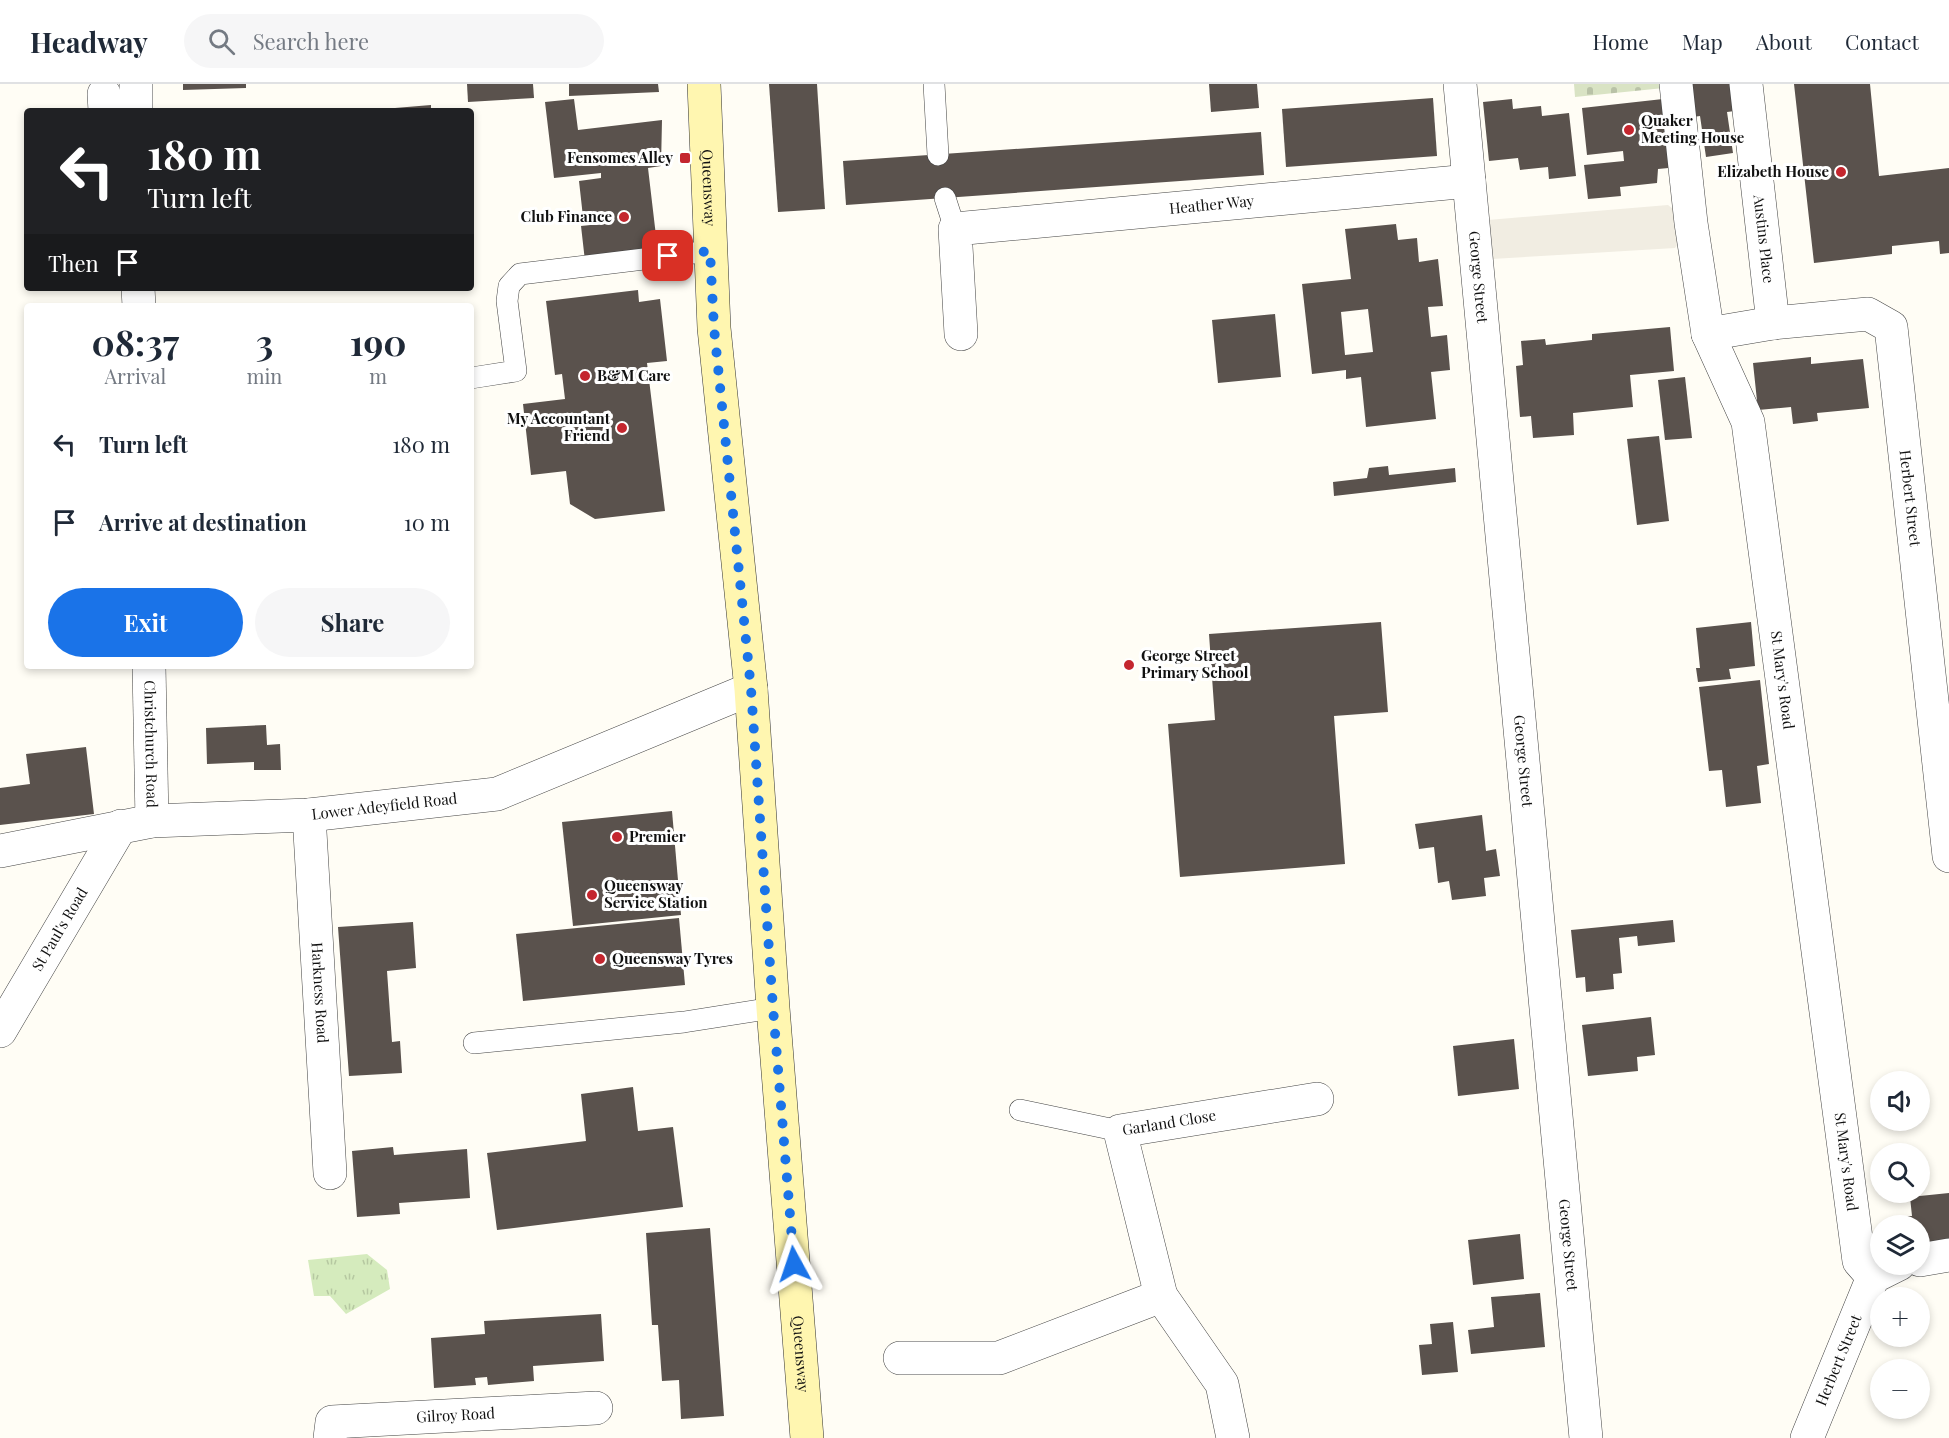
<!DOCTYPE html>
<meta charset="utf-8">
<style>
body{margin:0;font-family:"Playfair Display",serif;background:#f6f6f7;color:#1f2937;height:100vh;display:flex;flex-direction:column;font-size:22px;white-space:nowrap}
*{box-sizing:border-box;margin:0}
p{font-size:20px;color:#747a83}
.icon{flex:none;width:33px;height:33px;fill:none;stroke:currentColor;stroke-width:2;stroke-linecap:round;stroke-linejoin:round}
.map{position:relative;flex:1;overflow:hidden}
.side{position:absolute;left:24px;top:219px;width:450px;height:366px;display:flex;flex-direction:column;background:#fff;border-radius:6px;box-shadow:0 3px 9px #0003}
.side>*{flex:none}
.guide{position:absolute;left:24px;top:24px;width:450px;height:183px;border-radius:6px;box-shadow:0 3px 9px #0003;background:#202124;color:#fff;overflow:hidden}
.buttons{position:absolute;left:1870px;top:987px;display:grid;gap:12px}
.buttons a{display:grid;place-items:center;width:60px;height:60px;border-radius:50%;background:#fff;box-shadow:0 3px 9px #0003;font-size:30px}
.pin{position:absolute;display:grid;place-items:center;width:51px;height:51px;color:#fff;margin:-26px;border-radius:12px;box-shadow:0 3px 9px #0006}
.me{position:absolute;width:66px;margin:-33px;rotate:355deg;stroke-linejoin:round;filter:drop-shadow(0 0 4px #0008)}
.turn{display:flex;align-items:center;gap:21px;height:126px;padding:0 24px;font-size:27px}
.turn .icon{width:78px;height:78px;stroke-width:2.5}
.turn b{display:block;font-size:42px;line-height:51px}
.then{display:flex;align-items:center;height:57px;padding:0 24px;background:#0003;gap:12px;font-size:22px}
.eta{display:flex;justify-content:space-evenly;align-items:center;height:102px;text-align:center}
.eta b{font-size:36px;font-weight:700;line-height:42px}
.cta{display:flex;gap:12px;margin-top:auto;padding:12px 24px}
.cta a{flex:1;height:69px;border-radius:36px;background:#1a73e8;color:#fff;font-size:24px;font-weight:700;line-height:69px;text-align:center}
.cta a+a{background:#f6f6f7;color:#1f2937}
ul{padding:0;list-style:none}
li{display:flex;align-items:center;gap:18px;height:78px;padding:0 24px}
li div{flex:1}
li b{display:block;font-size:22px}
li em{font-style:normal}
header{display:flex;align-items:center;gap:36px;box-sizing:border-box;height:84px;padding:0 30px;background:#fff;border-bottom:2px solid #e0e1e3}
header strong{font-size:28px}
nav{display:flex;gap:33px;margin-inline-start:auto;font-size:21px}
.search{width:420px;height:54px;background:#f6f6f7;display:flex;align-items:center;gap:15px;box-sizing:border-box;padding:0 21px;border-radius:33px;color:#747a83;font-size:22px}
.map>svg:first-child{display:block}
</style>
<header>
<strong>Headway</strong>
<div class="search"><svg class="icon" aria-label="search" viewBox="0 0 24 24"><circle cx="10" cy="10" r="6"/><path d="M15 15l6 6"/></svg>Search here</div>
<nav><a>Home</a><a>Map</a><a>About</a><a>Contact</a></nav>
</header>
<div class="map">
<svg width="1949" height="1354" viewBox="0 0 1949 1354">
<defs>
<pattern id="cemetery-stones" width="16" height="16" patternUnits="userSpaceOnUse" patternTransform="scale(1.5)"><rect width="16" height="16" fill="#d9e3c4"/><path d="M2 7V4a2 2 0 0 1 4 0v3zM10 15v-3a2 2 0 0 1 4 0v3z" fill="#b9c2a7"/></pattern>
<pattern id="park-tufts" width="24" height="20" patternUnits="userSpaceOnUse" patternTransform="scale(1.5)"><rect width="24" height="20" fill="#d5ebbd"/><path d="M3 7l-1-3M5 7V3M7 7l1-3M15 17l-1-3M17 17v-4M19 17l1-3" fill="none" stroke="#b6c8a1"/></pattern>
</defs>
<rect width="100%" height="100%" fill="#fffdf5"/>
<polygon fill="url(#cemetery-stones)" points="1574,0 1663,0 1664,4 1575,13"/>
<polygon fill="url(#park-tufts)" points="367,1170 387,1186 390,1205 346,1230 330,1212 314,1212 308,1176"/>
<polygon fill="#f1ede2" points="1668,121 1691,139 1675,164 1492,175 1488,136"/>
<g fill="#5a524d" fill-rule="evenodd">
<polygon points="183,0 246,0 246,4 183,6"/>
<polygon points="467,0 533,0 534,14 468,18"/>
<polygon points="569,0 658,0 659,8 569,12"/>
<polygon points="769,0 817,0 825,125 778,128"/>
<polygon points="1209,0 1257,0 1259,24 1211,28"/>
<polygon points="1689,0 1731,0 1735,27 1727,28 1733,69 1706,73 1700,32 1693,33"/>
<polygon points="1794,0 1870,0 1879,92 1949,84 1949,169 1940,170 1939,157 1892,162 1892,170 1814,179"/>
<polygon points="1433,14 1437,72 1286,83 1282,25"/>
<polygon points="1672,14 1679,83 1658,85 1657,99 1620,103 1621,112 1588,115 1584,81 1624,77 1623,67 1587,71 1582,24"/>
<polygon points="574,15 578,46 662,36 661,82 648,84 658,169 585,177 581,142 600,140 599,131 583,133 579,97 601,94 601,89 554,94 545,18"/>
<polygon points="1512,15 1513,25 1541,22 1542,32 1569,29 1576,92 1549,95 1548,83 1520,86 1518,74 1489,77 1483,18"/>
<polygon points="431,21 431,27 383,27 383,25"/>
<polygon points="1261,48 1264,91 846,121 843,77"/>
<path d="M 1396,140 L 1398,156 L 1417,154 L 1419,178 L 1438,175 L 1443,222 L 1428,223 L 1431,253 L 1447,251 L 1450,286 L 1431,288 L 1436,335 L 1366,343 L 1361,293 L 1346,295 L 1346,286 L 1312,290 L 1302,200 L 1351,195 L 1345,145 ZM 1368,225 L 1373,268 L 1345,271 L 1341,228 Z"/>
<polygon points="638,206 639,218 660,215 667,277 647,279 665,427 595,435 570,420 566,387 531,391 523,320 565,315 562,290 555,291 546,217"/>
<polygon points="1275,230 1281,293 1218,299 1212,236"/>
<polygon points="1670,243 1674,287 1630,291 1633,323 1573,329 1574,351 1533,354 1531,332 1520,333 1516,282 1523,281 1521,257 1545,255 1546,261 1592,256 1592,250"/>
<polygon points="1811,273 1811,280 1863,275 1869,324 1817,329 1818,337 1793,340 1791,323 1758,326 1753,279"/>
<polygon points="1685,293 1692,354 1665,356 1658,296"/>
<polygon points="1659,352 1669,437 1637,441 1627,355"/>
<polygon points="1388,382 1389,391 1455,384 1456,398 1334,412 1333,398 1367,394 1369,384"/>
<polygon points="1381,538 1388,628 1334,632 1345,780 1180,793 1168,640 1215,636 1209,550"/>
<polygon points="1751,538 1755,582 1729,585 1731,595 1698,598 1696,584 1700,584 1696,544"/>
<polygon points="1760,596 1769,680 1757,682 1761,719 1726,723 1722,686 1709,687 1699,603"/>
<polygon points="266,641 267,661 280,660 281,686 254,686 254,678 207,680 206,644"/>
<polygon points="86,663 94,730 0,741 0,704 30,700 26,670"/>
<polygon points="672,727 681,831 573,842 562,738"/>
<polygon points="1482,731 1486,767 1496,765 1500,792 1484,794 1486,812 1452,816 1449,797 1438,799 1434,763 1419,765 1415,740"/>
<polygon points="679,834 685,901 523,917 516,850"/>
<polygon points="1673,836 1675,858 1638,862 1637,852 1619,854 1622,889 1613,890 1614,905 1586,908 1585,893 1576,894 1571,846"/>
<polygon points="413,838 416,884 387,887 392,958 400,957 402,989 349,992 338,843"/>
<polygon points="1651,933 1655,971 1637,973 1638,987 1588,992 1582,941"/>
<polygon points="1514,955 1519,1005 1458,1012 1453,962"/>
<polygon points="633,1003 638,1047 673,1043 683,1123 497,1146 487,1069 586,1057 581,1010"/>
<polygon points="393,1063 394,1071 467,1065 470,1114 399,1119 400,1130 357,1133 352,1067"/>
<polygon points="1949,1109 1949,1157 1920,1160 1920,1142 1895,1142 1894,1133 1912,1132 1910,1113"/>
<polygon points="710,1144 724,1332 681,1335 679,1296 662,1297 658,1241 652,1241 646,1149"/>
<polygon points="1520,1150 1524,1195 1473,1201 1468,1156"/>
<polygon points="1540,1209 1545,1263 1471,1270 1468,1246 1494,1243 1491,1213"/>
<polygon points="601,1230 604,1277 533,1282 534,1297 488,1301 487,1293 475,1294 476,1301 434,1304 431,1254 485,1250 484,1237"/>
<polygon points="1453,1238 1458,1288 1422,1291 1419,1261 1432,1260 1430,1240"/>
</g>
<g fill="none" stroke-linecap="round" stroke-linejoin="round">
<g stroke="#444" stroke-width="22">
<g id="service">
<polyline points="934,0 938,71"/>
<polyline points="945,114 955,145"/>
<polyline points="471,294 516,287 507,217 509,202 520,190 710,167"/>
<polyline points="474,959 684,938 773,924"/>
<polyline points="1020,1026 1120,1047"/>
</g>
</g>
<g stroke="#444" stroke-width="34">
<g id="minor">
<polyline points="136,0 136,27"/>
<path id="s1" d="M 1460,0 L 1586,1354"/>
<path id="s2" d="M 1676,0 L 1691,139 L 1708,250 L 1748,338 L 1859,1177 L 1873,1193"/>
<path id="s3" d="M 1746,0 L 1773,239"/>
<polyline points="104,10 105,27"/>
<polyline points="138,204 139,222"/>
<path id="s4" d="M 961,250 L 955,145 L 1469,97"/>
<path id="s5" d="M 1708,250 L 1773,239 L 1868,230 L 1891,243 L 1949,772"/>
<path id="s6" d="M 149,582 L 152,737"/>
<path id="s7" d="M 309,731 L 330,1089"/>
<path id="s8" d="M 0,767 L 152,737 L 309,731 L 497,710 L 751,605"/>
<path id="s9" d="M 0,947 L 121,742"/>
<polyline points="1920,1176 1949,1171"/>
<polyline points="900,1274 999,1274 1161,1212"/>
<path id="s10" d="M 330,1354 L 332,1338 L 596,1324"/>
<path id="s11" d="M 1233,1354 L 1222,1300 L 1161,1212 L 1120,1047 L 1317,1015"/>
<path id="s12" d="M 1807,1354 L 1873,1193 L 1899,1180"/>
</g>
</g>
<g stroke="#333" stroke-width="34">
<g id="secondary">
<path id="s13" d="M 704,0 L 714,244 L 751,605 L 773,924 L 807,1354"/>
</g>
</g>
<use href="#service" stroke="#fff" stroke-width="21"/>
<use href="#minor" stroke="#fff" stroke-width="33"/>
<use href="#secondary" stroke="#fff6b0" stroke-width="33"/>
</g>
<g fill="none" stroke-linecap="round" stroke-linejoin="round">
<polyline stroke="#1a73e8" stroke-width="10" stroke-dasharray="0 18" points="668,172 710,167 714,244 751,605 773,924 794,1180"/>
</g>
<g fill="#c4262e" stroke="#fff" stroke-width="2">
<circle cx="1629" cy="46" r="6"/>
<rect x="679" y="68" width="12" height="12" rx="3"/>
<circle cx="1841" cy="88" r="6"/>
<circle cx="624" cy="133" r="6"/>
<circle cx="585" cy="292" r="6"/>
<circle cx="622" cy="344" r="6"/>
<circle cx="1129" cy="581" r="6"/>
<circle cx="617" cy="753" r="6"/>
<circle cx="592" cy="811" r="6"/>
<circle cx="600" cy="875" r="6"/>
</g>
<g text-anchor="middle" stroke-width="6" stroke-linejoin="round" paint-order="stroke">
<g font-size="15" font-weight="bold" fill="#111" stroke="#fff" text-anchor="start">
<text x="1641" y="42">Quaker<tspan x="1641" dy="17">Meeting House</tspan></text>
<text x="673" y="79" text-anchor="end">Fensomes Alley</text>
<text x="1829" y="93" text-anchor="end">Elizabeth House</text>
<text x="612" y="138" text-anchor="end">Club Finance</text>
<text x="597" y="297">B&amp;M Care</text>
<text x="610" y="340" text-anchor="end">My Accountant<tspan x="610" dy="17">Friend</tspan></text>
<text x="1141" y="577">George Street<tspan x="1141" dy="17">Primary School</tspan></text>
<text x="629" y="758">Premier</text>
<text x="604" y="807">Queensway<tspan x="604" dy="17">Service Station</tspan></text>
<text x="612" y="880">Queensway Tyres</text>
</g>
<g font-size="15" fill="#111" stroke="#fff">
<text dy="5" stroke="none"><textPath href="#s13" startOffset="104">Queensway</textPath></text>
<text dy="5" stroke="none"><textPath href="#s4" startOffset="363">Heather Way</textPath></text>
<text dy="5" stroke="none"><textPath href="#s3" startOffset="156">Austins Place</textPath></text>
<text dy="5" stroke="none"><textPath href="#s1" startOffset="194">George Street</textPath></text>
<text dy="5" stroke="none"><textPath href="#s5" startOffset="360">Herbert Street</textPath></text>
<text dy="5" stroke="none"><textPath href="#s2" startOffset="609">St Mary's Road</textPath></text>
<text dy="5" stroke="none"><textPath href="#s6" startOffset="78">Christchurch Road</textPath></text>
<text dy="5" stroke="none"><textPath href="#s1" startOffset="680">George Street</textPath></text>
<text dy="5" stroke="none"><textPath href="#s8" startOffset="388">Lower Adeyfield Road</textPath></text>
<text dy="5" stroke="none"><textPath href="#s9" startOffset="118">St Paul's Road</textPath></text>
<text dy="5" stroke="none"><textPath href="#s7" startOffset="178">Harkness Road</textPath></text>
<text dy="5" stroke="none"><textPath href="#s11" startOffset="382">Garland Close</textPath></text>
<text dy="5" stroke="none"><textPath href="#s2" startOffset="1095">St Mary's Road</textPath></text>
<text dy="5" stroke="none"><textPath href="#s1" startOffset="1166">George Street</textPath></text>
<text dy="5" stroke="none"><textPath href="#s13" startOffset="1274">Queensway</textPath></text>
<text dy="5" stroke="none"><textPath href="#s12" startOffset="84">Herbert Street</textPath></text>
<text dy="5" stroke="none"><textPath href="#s10" startOffset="140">Gilroy Road</textPath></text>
</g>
</g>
</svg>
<div class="buttons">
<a><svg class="icon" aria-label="sound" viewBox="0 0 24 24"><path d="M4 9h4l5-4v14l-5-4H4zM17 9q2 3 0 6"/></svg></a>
<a><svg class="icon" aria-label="search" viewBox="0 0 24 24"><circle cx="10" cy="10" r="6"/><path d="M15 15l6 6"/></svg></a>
<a><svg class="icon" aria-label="layers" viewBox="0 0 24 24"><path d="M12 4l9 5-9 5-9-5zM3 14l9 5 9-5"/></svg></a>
<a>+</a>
<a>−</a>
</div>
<div class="pin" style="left:668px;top:172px;background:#d93025"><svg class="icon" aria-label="arrive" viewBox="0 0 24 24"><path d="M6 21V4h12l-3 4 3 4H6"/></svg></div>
<svg class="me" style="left:794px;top:1180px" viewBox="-20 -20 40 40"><path d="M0-17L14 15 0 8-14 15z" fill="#1a73e8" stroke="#fff" stroke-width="4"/></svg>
<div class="guide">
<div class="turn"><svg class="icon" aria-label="left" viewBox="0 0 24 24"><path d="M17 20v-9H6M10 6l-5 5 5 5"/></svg><div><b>180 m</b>Turn left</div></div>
<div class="then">Then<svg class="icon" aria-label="arrive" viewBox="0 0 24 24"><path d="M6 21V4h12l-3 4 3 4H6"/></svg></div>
</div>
<section class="side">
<div class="eta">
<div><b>08:37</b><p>Arrival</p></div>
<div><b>3</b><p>min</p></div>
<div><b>190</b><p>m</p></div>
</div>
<ul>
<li><svg class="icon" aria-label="left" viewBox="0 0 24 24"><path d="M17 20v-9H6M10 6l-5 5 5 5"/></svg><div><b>Turn left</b></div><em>180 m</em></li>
<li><svg class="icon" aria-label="arrive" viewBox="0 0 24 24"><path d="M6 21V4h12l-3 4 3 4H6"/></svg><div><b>Arrive at destination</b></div><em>10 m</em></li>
</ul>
<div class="cta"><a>Exit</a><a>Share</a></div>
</section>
</div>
